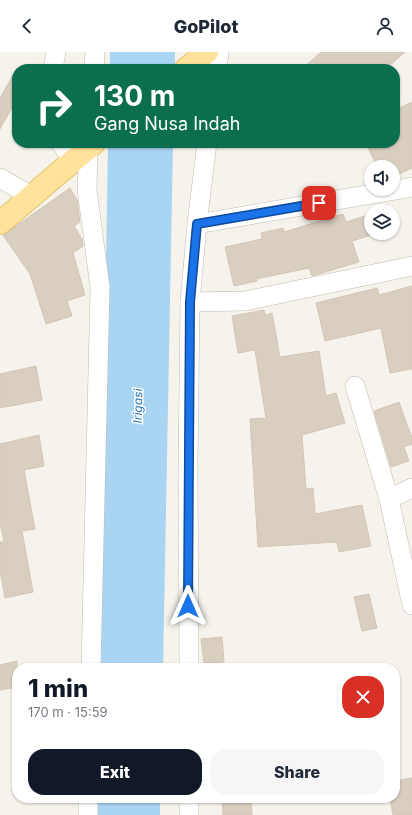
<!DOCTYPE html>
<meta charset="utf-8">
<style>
body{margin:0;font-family:Inter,sans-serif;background:#f6f6f7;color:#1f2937;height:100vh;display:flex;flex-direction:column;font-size:15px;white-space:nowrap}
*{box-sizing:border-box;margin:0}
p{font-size:13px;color:#747a83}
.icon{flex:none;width:22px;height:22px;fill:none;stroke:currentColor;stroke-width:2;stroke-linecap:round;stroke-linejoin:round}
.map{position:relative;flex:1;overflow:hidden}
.side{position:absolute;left:12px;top:611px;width:388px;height:140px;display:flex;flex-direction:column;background:#fff;border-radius:16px;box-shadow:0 1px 3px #0004}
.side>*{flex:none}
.hud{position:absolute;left:12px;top:12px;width:388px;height:84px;border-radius:16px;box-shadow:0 1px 3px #0004;background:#0b6e4f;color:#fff;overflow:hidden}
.buttons{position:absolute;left:364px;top:108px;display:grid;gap:8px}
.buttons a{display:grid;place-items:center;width:36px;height:36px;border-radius:50%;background:#fff;box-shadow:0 1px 3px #0004;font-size:20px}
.pin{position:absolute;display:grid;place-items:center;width:34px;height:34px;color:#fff;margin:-17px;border-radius:8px;box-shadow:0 2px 6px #0006}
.me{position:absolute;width:44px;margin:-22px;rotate:0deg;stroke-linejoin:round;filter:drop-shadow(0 0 3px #0008)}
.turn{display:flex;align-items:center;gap:14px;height:84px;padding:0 16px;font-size:18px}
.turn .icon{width:52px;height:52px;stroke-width:2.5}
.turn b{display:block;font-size:28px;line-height:34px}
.round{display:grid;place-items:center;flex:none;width:42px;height:42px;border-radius:16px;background:#f6f6f7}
.headline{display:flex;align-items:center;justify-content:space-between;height:68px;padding:0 16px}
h1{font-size:24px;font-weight:800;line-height:30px;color:#111827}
.action{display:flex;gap:8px;margin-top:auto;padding:8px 16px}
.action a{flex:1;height:46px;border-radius:16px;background:#111827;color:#fff;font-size:16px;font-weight:800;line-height:46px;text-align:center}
.action a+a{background:#f6f6f7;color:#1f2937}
header{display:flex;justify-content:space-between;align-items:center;height:52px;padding:0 16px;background:#fff;font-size:18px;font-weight:800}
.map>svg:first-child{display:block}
</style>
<header><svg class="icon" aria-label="back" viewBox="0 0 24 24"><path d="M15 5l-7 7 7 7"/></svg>GoPilot<svg class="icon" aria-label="person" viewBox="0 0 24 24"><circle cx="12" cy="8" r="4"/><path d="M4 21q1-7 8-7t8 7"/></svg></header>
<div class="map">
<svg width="412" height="763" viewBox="0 0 412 763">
<rect width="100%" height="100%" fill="#f6f3ec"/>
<g fill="#a9d4f2">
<rect x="110" y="0" width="65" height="17"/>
<polygon points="108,91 173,91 163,616 99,616"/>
<rect x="97" y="746" width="63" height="17"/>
</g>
<g fill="#d8cfc1" stroke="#d3c7b4">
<polygon points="321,0 405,0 386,17 302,17"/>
<polygon points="17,16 17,47 0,77 0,46"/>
<polygon points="412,50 412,116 393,125 393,115 377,115 366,91 395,91 395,58"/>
<polygon points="70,136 77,148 80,170 74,174 82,187 83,194 73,201 85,243 67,249 72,264 46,272 30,222 3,183"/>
<polygon points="343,162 346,170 371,162 371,181 378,181 352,189 359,210 312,224 309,216 256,227 257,229 234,234 225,195 262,187 261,181 283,176 284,180"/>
<polygon points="412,234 412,317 390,321 381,276 325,289 316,251 377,236 379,243"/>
<polygon points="264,258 265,263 272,261 280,305 319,299 326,344 336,341 345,371 302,383 306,437 313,436 315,462 362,453 371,494 339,500 337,490 258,495 250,367 266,366 255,298 238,301 232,264"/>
<polygon points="36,314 42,348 0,356 0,322"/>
<polygon points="399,350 412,386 412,392 404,395 409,409 391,415 374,359"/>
<polygon points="39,383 44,414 24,418 35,477 22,479 33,540 5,546 0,519 0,490 4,490 0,470 0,392"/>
<polygon points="369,542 377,576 362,579 354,545"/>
<polygon points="222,585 224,610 204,611 201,587"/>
<polygon points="17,609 17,635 0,638 0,613"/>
<polygon points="412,726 412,763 393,763 390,746 395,746 395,729"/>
<polygon points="222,746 251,746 252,763 223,763"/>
</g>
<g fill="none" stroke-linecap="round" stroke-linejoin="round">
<g stroke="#c2bbae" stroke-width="20">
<g id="minor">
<polyline points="53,17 56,0"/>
<polyline points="94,17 95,0"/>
<polyline points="217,17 219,0"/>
<polyline points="61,91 73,109"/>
<polyline points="88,91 87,138 100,235 91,616"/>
<polyline points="0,126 31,144"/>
<polyline points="197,172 412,135"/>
<polyline points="190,250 245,249 412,214"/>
<polyline points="355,334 389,447 412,553"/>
<polyline points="389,447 412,436"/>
<polyline points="189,616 188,413 190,250 197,172 207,91"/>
<polyline points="88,763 88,746"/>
<polyline points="189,763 189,746"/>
</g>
</g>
<g stroke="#e6c16a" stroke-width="24">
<g id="major">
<polyline points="186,17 207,0"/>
<polyline points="0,171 94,91"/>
</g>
</g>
<use href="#minor" stroke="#fff" stroke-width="19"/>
<use href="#major" stroke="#ffe39c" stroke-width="22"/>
</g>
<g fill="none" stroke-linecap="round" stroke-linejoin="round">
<g stroke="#114b97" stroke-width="10">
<polyline id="route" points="188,554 190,250 197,172 319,151"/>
</g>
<use href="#route" stroke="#1a73e8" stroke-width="7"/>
</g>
<g text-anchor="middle" stroke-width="3" stroke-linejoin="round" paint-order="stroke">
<g font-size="12" font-style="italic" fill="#2e7ab2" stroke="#fff">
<text transform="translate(138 354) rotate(-89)" y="4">Irigasi</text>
</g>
</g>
</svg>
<div class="buttons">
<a><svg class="icon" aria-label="sound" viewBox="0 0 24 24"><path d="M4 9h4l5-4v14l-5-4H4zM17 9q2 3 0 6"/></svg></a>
<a><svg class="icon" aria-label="layers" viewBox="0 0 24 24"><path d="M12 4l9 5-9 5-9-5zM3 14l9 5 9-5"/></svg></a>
</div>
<div class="pin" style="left:319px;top:151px;background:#d93025"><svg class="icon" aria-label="arrive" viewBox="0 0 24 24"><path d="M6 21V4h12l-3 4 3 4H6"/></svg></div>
<svg class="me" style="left:188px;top:554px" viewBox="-20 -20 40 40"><path d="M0-17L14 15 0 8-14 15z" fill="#1a73e8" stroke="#fff" stroke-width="4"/></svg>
<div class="hud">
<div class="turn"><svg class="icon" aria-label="right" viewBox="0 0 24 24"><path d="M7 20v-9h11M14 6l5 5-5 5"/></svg><div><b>130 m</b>Gang Nusa Indah</div></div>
</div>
<section class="side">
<div class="headline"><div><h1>1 min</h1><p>170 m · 15:59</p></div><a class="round" style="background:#d93025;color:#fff"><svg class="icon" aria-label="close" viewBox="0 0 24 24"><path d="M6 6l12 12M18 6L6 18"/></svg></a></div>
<div class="action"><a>Exit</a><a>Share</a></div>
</section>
</div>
